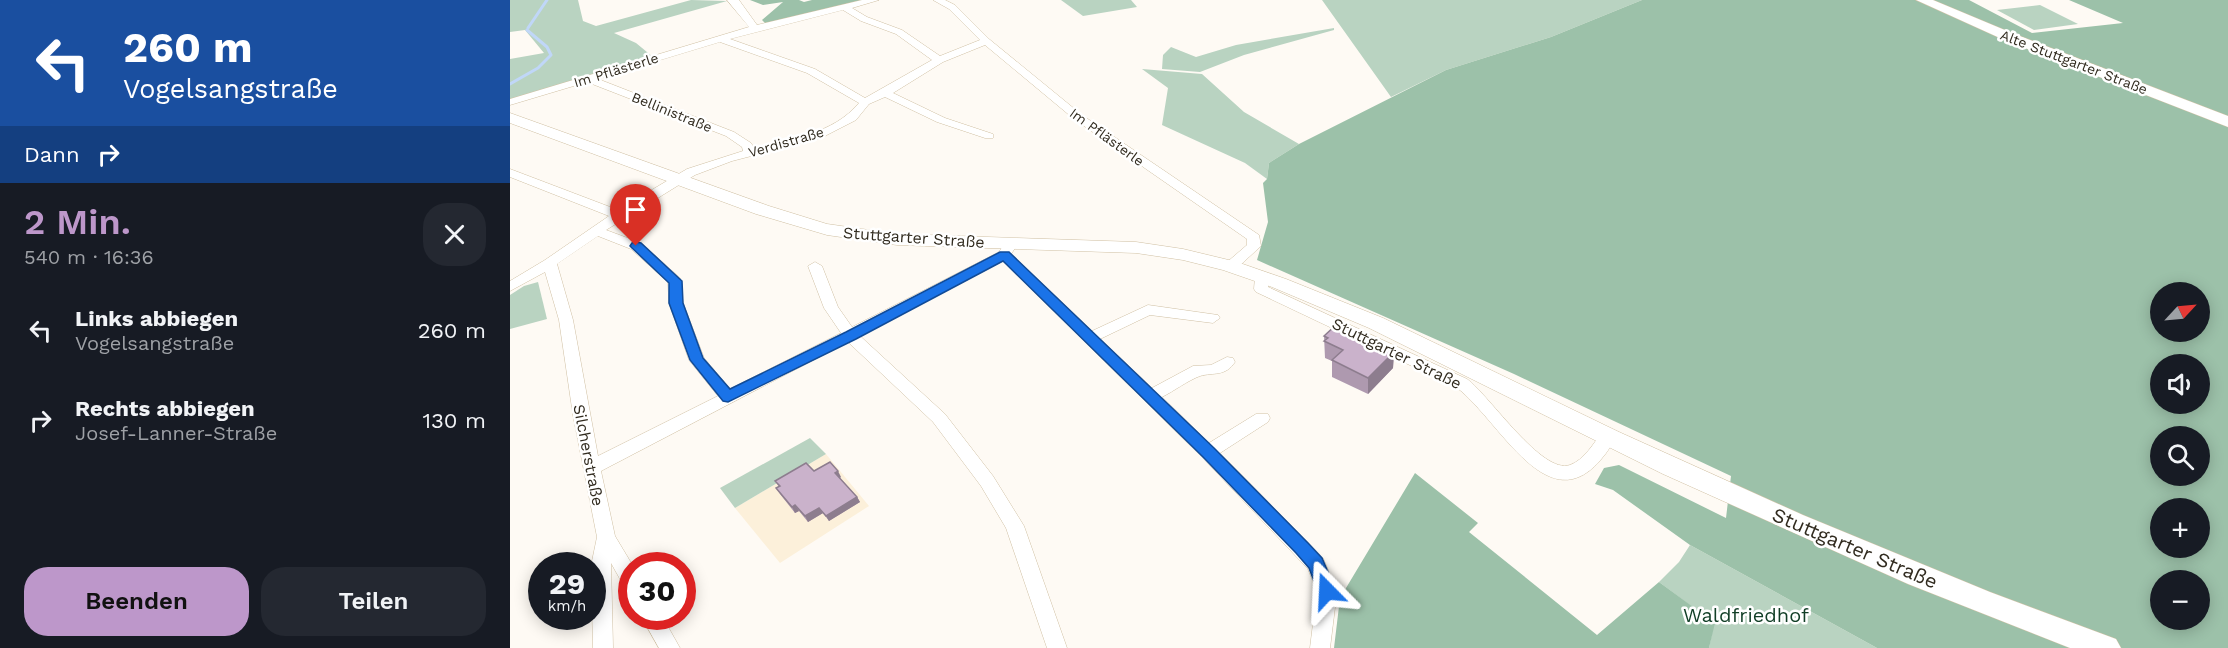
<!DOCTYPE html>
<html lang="de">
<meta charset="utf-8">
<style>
body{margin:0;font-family:"Work Sans",sans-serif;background:#242831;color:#f1f3f6;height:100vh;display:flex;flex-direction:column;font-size:22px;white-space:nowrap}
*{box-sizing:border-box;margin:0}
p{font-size:20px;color:#9ea1a6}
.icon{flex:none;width:33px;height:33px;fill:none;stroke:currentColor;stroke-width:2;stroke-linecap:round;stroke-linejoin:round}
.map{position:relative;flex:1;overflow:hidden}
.details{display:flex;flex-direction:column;background:#171b24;width:510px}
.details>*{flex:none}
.banner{background:#1a4fa0;color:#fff;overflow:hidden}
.needle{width:39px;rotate:64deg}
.fabs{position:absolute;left:1640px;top:282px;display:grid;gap:12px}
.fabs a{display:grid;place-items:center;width:60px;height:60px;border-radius:50%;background:#171b24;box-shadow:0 3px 15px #0003;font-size:30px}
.speed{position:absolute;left:18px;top:552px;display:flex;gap:12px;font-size:30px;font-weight:700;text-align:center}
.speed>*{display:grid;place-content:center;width:78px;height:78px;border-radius:50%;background:#171b24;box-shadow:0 3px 15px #0003;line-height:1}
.speed small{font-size:15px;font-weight:400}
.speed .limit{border:9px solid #d22;background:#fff;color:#111}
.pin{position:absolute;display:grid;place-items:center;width:51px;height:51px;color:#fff;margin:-62px -26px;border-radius:50% 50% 50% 0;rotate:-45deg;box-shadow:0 0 6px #0007}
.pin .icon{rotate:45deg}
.me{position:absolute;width:66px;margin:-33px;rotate:339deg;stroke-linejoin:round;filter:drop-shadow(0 0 4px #0008)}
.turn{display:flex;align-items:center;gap:21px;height:126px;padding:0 24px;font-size:27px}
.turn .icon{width:78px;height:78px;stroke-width:2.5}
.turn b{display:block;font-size:42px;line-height:51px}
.then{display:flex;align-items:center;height:57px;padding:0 24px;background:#0003;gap:12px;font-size:22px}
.round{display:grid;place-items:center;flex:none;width:63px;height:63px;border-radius:24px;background:#242831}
.head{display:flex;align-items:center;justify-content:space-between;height:102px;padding:0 24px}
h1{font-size:36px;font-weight:600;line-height:45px;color:#bd97ca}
.action{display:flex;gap:12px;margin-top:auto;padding:12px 24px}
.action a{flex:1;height:69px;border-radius:24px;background:#bd97ca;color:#111;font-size:24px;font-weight:600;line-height:69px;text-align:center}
.action a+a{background:#242831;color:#f1f3f6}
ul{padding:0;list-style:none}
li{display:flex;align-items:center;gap:18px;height:90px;padding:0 24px}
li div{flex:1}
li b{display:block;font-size:22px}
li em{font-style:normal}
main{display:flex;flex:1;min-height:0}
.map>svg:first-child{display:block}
</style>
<main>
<section class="details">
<div class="banner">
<div class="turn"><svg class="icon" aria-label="left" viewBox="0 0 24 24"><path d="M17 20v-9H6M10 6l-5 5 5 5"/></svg><div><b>260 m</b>Vogelsangstraße</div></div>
<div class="then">Dann<svg class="icon" aria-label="right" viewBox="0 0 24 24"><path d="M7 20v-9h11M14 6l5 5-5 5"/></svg></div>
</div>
<div class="head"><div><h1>2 Min.</h1><p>540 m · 16:36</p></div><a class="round"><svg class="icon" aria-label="close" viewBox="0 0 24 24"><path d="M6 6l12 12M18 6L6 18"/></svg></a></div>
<ul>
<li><svg class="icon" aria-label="left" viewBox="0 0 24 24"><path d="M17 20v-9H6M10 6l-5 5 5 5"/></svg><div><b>Links abbiegen</b><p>Vogelsangstraße</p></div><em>260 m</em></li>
<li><svg class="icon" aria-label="right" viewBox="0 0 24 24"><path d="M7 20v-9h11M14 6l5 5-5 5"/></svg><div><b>Rechts abbiegen</b><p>Josef-Lanner-Straße</p></div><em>130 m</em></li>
</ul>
<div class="action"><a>Beenden</a><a>Teilen</a></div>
</section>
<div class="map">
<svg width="1718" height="648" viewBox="0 0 1718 648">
<rect width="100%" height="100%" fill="#fefaf4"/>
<polygon fill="#fcf0da" points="316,454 359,506 270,563 225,508"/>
<g fill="#b9d3c1">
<polygon points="0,0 68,0 73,21 86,26 181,0 217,1 104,33 126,43 143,57 0,102 0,59 34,53 15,30 0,32"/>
<polygon points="551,0 621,0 627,7 573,16"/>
<polygon points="812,0 1132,0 1041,37 936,70 881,97"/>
<polygon points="1530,5 1568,24 1524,30 1487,10"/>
<polygon points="824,28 824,30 734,55 690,72 652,69 653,55 661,47 686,57 726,45"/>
<polygon points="632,69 692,74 734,112 789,144 759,163 757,179 735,163 652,125 658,88"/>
<polygon points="28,282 37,319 0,329 0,295 14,286"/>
<polygon points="300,438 316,454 225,508 210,488"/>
<polygon points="1180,545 1367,648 1199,648 1204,623 1149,582 1169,562"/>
</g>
<g fill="#9cc1a9" fill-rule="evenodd">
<polygon points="240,0 289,0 294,2 302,0 360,0 257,25 252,20 273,2 253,5"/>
<path d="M 1132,0 L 1459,0 L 1522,33 L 1613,23 L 1559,0 L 1718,0 L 1718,648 L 1367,648 L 1180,545 L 1103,490 L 1085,484 L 1094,468 L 1109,465 L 1216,518 L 1221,476 L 1004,374 L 747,260 L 758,222 L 753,183 L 757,179 L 759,163 L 789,144 L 936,70 L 1041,37 ZM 1650,292 L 1689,292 L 1689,332 L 1650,332 ZM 1650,364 L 1689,364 L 1689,404 L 1650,404 ZM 1650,436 L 1689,436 L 1689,476 L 1650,476 ZM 1650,508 L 1689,508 L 1689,548 L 1650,548 ZM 1650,580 L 1689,580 L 1689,620 L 1650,620 Z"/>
<polygon points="905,473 968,523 959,532 1087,635 1149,582 1205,623 1199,648 824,648 830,598"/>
</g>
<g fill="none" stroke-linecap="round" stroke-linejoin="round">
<g stroke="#c0d7f8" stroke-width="3">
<polyline points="18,28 37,0"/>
<polyline points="0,84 28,68 41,55 37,47 17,30"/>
</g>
<g stroke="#d0c0a3" stroke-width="1">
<g id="minor">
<path d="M 217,0 L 229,0 L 247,25 L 352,0 L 369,0 L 342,8 L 357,17 L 392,30 L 430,56 L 470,40 L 439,9 L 423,0 L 435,0 L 445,5 L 479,39 L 572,115 L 749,235 L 751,246 L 726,269 L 716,269 L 714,266 L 716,263 L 737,245 L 737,239 L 564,119 L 475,45 L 433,62 L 383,93 L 435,118 L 483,134 L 483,138 L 475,138 L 427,122 L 375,97 L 359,104 L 346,120 L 311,138 L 222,161 L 185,175 L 96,230 L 131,243 L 170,278 L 173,303 L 194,358 L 220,389 L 331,333 L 314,308 L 298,266 L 305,262 L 312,266 L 328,307 L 342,327 L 489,252 L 494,244 L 499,243 L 506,247 L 501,254 L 582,331 L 638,305 L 708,315 L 710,318 L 703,323 L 640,315 L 590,339 L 642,388 L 683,366 L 701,365 L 717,357 L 723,358 L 725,362 C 715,377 704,372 690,376 C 677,381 664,391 652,397 L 699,443 L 746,414 L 758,414 L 760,418 L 758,422 L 710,453 L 813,558 L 827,591 L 820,648 L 800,648 L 807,591 L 798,569 L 692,457 L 493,261 L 350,336 L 435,414 L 483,476 L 514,526 L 557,648 L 537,648 L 496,528 L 471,486 L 423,422 L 338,342 L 91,471 L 105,536 L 123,566 L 122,590 L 115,588 L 101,563 L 103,648 L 83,648 L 81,566 L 87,537 L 63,415 L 49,320 L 35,272 L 0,291 L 0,281 L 35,260 L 99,216 L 0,177 L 0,169 L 108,210 L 177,169 L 233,151 L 232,147 L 216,136 L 77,82 L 0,105 L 0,99 L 239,27 ZM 333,10 L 351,21 L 386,34 L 422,60 L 355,98 L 305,69 L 220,39 ZM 210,42 L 297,73 L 349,103 C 323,134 281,139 244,148 L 241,143 L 224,132 L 88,79 ZM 88,236 L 121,249 L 158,282 L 159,303 L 179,360 L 208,396 L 88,456 L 63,320 L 47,264 Z"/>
<path d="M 752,273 L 759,277 L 758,287 L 957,379 C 980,396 1032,475 1060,465 C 1074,460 1084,443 1092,432 L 1098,430 L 1104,432 L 1107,436 C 1046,544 994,423 946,387 L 746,292 L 744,289 L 745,277 Z"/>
<polygon points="131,616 152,616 170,648 149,648"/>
</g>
</g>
<g stroke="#d0c0a3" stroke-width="1">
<g id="secondary">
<polygon points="1406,0 1423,0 1502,33 1718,116 1718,127 1492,39"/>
<polygon points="0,113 259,206 317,224 387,234 626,242 673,249 727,262 776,279 873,318 1109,432 1293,515 1480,592 1606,639 1611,648 1560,648 1398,584 1153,474 859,328 762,287 713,270 673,260 626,253 387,245 317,235 246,214 0,123"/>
</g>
</g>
<use href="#minor" fill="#fff" fill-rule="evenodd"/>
<use href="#secondary" fill="#fff" fill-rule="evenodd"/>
</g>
<g fill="#ae99af">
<polygon points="814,336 884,352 883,368 858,394 822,377 822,361 815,358"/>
<polygon points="304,471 331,477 330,478 347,497 350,502 319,521 313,513 298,522 289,511 285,513 270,494 266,488 269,487 265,481"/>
</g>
<g fill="#8d7d8e">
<polygon points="884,352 883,368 858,394 858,378"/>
<polygon points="328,471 331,477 329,478 325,473"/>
<polygon points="347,497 350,502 319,521 316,516"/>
<polygon points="285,505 289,511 285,513 282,507"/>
<polygon points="309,508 313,513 298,522 295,516"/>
</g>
<g fill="#cab2cb" stroke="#8d7d8e" stroke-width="1.5">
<polygon points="826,325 884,352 858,378 822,360 833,350 814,341 818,338 814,336"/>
<polygon points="320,462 328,471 325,473 347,497 316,516 309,508 295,516 285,505 282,507 266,488 270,486 265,481 296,463 304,471"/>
</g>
<polygon fill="#1a73e8" stroke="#114b97" stroke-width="1.5" points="126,242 131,243 172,281 173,303 193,358 220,389 336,332 490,252 499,252 704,448 798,543 812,558 826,591 823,597 817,599 810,597 799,568 786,553 693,457 493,261 346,339 218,402 213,401 180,360 159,303 159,283 122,248 120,246 122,243"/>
<g text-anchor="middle" stroke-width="5" stroke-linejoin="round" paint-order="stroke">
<g font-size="14" fill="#312b1f" stroke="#fff">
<text transform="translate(1564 62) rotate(21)" y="5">Alte Stuttgarter Straße</text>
<text transform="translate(106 70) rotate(-17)" y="5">Im Pflästerle</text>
<text transform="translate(162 112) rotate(22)" y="5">Bellinistraße</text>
<text transform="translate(597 137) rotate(36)" y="5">Im Pflästerle</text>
<text transform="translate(276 142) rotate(-16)" y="5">Verdistraße</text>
</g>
<g font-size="16" fill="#312b1f" stroke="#fff">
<text transform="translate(404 237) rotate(4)" y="6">Stuttgarter Straße</text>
<text transform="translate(887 353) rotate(26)" y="6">Stuttgarter Straße</text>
<text transform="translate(79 455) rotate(79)" y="6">Silcherstraße</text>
</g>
<g font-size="20" fill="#312b1f" stroke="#fff">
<text transform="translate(1345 548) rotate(23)" y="7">Stuttgarter Straße</text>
</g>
<g font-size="20" fill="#113e26" stroke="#fff">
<text x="1236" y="622">Waldfriedhof</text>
</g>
</g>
</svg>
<div class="fabs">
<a><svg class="needle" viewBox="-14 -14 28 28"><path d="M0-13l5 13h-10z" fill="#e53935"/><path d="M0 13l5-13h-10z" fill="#9ea1a6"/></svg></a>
<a><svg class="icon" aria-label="sound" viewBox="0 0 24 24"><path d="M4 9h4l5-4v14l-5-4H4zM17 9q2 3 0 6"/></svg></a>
<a><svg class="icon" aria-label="search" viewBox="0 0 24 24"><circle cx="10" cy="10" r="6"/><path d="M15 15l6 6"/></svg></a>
<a>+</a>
<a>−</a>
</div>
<div class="speed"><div>29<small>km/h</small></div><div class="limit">30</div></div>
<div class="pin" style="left:126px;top:246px;background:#d93025"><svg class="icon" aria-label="arrive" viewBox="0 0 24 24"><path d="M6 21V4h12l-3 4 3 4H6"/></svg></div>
<svg class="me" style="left:817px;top:591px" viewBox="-20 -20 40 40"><path d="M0-17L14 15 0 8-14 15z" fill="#1a73e8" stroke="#fff" stroke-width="4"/></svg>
</div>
</main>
